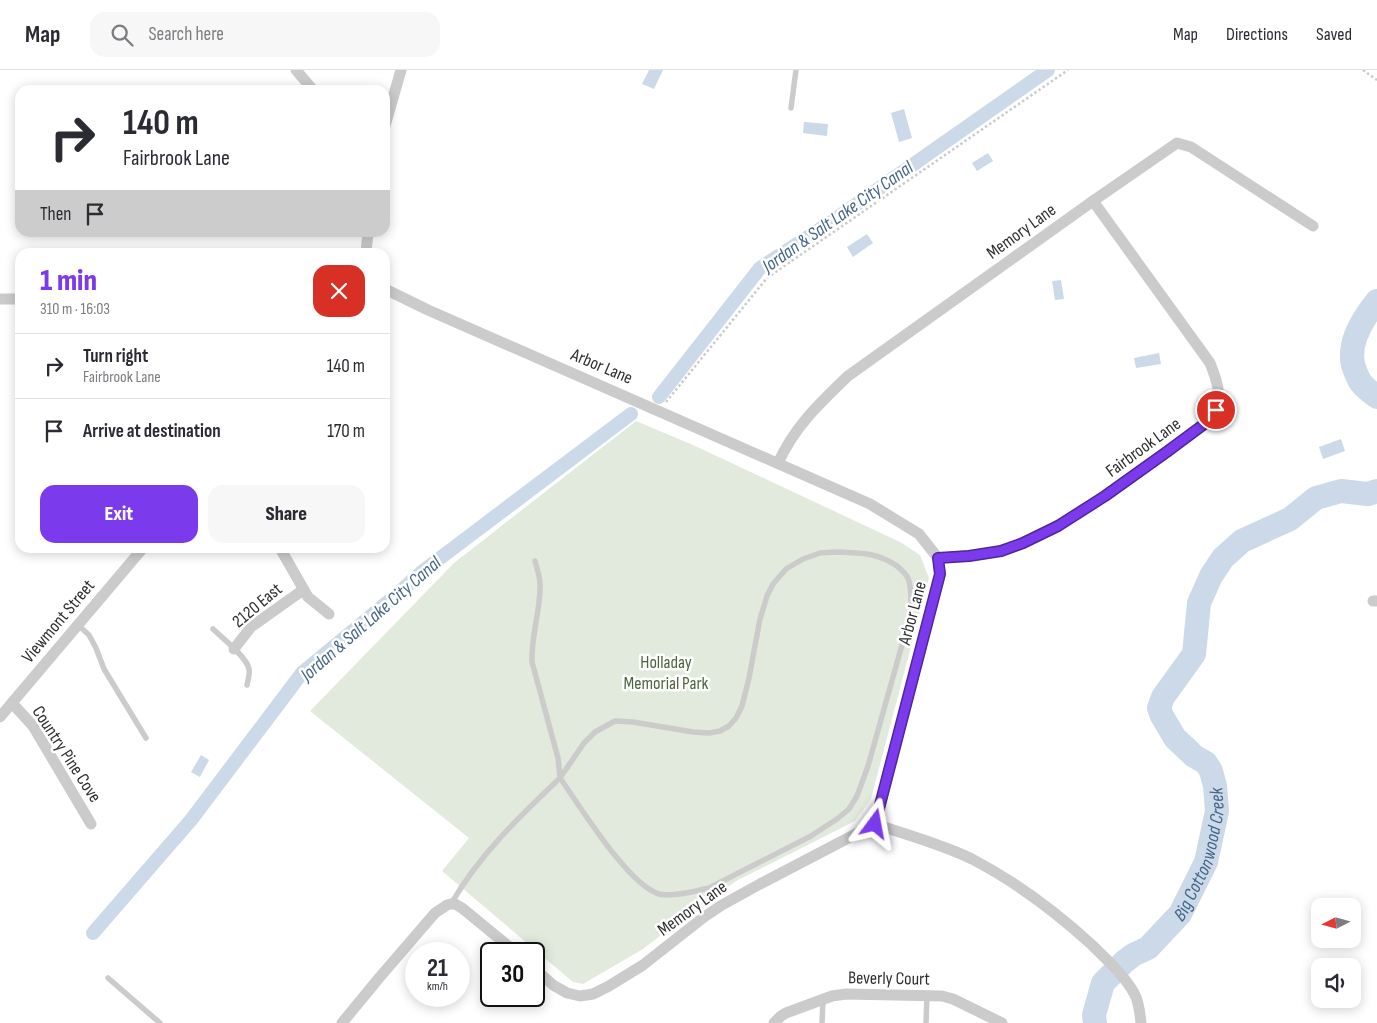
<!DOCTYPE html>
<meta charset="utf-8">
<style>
body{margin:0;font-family:"Sofia Sans Condensed",sans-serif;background:#f7f7f7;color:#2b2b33;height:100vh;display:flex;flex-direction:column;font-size:19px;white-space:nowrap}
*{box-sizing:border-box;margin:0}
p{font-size:16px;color:#7c7c81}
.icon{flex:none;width:28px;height:28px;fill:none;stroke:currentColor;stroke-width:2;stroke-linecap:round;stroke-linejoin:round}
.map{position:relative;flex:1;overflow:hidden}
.sheet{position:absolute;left:15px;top:178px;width:375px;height:305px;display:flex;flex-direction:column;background:#fff;border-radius:15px;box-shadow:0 2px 12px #0003}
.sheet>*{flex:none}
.top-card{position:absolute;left:15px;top:15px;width:375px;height:152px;border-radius:15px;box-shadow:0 2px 12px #0003;background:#fff;color:#2b2b33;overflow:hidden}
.needle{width:32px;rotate:264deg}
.fabs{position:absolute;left:1311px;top:828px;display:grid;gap:10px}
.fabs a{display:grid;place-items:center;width:50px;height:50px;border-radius:10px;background:#fff;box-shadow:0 2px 12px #0003;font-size:25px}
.speed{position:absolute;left:405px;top:872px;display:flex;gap:10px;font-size:25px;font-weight:700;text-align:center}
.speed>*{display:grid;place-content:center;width:65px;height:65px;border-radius:50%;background:#fff;box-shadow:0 2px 12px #0003;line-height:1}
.speed small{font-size:12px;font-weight:400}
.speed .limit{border:2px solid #111;border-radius:8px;background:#fff;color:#111}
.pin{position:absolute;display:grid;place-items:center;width:42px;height:42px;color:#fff;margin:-21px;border:2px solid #fff;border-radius:50%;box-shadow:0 1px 5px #0007}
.me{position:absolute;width:55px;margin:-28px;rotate:13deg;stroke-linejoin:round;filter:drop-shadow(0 0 4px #0008)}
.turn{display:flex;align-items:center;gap:18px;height:105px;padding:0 25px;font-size:22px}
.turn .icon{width:65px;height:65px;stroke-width:2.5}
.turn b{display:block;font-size:35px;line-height:42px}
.then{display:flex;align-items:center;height:48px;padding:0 25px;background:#0003;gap:10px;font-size:19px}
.round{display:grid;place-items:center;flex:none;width:52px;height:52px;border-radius:15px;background:#f7f7f7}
.head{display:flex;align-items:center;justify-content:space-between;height:85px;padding:0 25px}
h1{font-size:30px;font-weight:800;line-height:38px;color:#7c3aed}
.primary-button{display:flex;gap:10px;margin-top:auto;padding:10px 25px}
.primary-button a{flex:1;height:58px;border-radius:15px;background:#7c3aed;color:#fff;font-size:20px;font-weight:800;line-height:58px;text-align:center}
.primary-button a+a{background:#f7f7f7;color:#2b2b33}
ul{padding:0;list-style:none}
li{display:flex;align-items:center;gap:15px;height:65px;padding:0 25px;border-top:1px solid #e1e1e2}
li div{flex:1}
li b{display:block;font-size:19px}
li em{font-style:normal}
header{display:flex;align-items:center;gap:30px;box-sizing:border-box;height:70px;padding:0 25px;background:#fff;border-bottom:1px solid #e1e1e2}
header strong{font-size:24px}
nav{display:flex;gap:28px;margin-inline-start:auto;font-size:18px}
.search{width:350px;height:45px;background:#f7f7f7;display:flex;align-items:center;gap:12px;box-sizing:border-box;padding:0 18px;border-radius:15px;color:#7c7c81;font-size:19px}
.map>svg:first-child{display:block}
</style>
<header>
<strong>Map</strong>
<div class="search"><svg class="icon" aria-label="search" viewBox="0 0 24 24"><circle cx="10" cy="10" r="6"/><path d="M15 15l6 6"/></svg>Search here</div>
<nav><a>Map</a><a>Directions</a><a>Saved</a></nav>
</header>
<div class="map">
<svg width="1377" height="953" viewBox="0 0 1377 953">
<rect width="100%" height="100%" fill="#fff"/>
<polygon fill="#e2eadd" points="636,351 693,375 900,472 920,485 929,508 871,729 855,751 738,810 703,833 643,879 583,914 573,912 442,801 469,768 310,641 454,493"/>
<g fill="#cbd9e8">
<polygon points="649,0 663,0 654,19 642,14"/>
<polygon points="904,39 912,68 899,72 891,43"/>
<polygon points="804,52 828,54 827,66 803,63"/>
<polygon points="988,83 993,91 977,101 972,93"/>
<polygon points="867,164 873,173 853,187 847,177"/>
<polygon points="1061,210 1064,229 1055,230 1052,211"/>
<polygon points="1159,283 1161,294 1136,298 1134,288"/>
<polygon points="1341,369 1345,381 1323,389 1319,377"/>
<polygon points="201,685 209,690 200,707 191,702"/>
</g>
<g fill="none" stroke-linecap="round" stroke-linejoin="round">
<g stroke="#cbd9e8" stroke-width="14">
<polyline points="659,327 760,198 834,150 1048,0"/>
<polyline points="93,863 191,750 302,603 394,527 423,501 631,344"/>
</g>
<g stroke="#cbd9e8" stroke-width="24">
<path d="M 1377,231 C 1361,251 1344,278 1356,303 C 1358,307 1359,311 1362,314 C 1366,319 1372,323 1377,327"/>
<path id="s1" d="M 1095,953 L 1094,945 L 1103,913 L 1124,892 L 1133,885 L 1148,878 L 1180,844 L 1206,792 L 1217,741 L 1215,716 L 1211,701 L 1206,693 L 1194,686 L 1175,668 L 1162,646 L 1159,638 L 1163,627 L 1194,584 L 1199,533 L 1211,506 L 1223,488 L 1242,471 L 1290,449 L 1316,428 L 1341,421 L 1368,424 L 1377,421"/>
</g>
<g stroke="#cbcbcb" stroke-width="2.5" stroke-dasharray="2.5 2.5" stroke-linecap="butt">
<polyline points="1363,0 1377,10"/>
<polyline points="666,332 767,208 1068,0"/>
</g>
<g stroke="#cbcbcb" stroke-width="5.5">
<polyline points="791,38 796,0"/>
<path d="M 836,482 C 859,483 877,482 897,496 C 901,500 905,502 908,508 C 912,518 911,532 911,543 L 868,696 L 857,726 L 849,739 L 837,749 L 811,766 L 709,818 C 697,821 671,827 659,824 C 628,815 580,736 560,708 L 584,673 L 595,662 L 615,651 L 633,652 L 693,662 L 709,663 L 720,661 L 729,656 L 736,648 L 742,636 L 749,608 L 760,549 L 767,526 L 773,514 L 786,499 L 803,489 L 820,483 Z"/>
<polyline points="78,555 89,565 96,578 104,599 146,668"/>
<path d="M 213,559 C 222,568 247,587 249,599 C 250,604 248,610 247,615"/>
<path d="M 451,834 C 479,785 520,746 560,708 L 558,688 L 532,592 C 531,566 540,542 540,518 C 541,509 537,499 535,491"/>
<polyline points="108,908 160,953"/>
<polyline points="822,953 823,930"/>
<polyline points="926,953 927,925"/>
</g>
<g stroke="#cbcbcb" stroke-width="11">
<polyline points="296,0 313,20"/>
<polyline points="385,56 401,0"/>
<polyline points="366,182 368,162"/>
<path d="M 385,219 L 428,240 L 870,434 L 919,464 L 938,488 L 940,504 L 875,754 C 907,765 941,774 972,789 C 1016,812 1055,841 1092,875 C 1107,890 1124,905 1134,923 C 1139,931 1140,944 1141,953"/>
<polyline points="0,229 20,229"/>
<path d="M 778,393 C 795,356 819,334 848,306 L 1093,131 L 1177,73 L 1191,77 L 1313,156"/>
<polyline points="280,478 308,527 329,544"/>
<path d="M 938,488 C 967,486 997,485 1023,473 C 1043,464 1062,453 1080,442 C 1113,421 1145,398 1176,375 C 1188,366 1210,354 1216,340 C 1222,324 1216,308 1210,293 L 1093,131"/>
<polyline points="1373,531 1377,531"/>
<polyline points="234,579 251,557 303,520"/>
<polyline points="12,633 33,656 91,754"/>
<polyline points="0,647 143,478"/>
<polyline points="534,898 553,915 567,923 580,926 593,924 609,916 643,895 704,847 722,835 760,814 875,754"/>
<polyline points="342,953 379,908 435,843 447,835 451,834 455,834 462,838 518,884"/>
<polyline points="774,953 781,946 786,943 832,926 846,924 942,926 953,929 1002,953"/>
</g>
</g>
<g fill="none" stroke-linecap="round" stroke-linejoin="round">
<g stroke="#51269a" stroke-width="12">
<polyline id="route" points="875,754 940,504 938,488 969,486 1001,481 1023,473 1058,456 1105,426 1168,381 1211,349 1216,340"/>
</g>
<use href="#route" stroke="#7c3aed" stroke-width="9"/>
</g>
<g text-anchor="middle" stroke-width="5" stroke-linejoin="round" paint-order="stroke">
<g font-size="18" fill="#2e2e2e" stroke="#fff">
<text transform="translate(1021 161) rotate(-36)" y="6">Memory Lane</text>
<text transform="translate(602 296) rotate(23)" y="6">Arbor Lane</text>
<text transform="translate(1143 377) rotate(-36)" y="6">Fairbrook Lane</text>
<text transform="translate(257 535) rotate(-40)" y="6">2120 East</text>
<text transform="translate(912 543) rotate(-75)" y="6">Arbor Lane</text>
<text transform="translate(58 551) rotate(-50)" y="6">Viewmont Street</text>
<text transform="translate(67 684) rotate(57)" y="6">Country Pine Cove</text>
<text transform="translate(692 838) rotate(-36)" y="6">Memory Lane</text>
<text transform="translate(889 908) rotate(1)" y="6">Beverly Court</text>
</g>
<g font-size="18" fill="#4d653f" stroke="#fff">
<text x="666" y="598">Holladay<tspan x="666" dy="21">Memorial Park</tspan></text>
</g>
<g font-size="19" font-style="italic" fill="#468" stroke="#fff">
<text transform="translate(837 146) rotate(-35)" y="7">Jordan &amp; Salt Lake City Canal</text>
<text transform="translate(370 548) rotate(-41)" y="7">Jordan &amp; Salt Lake City Canal</text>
<text dy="7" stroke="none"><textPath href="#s1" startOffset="210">Big Cottonwood Creek</textPath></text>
</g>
</g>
</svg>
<div class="fabs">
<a><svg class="needle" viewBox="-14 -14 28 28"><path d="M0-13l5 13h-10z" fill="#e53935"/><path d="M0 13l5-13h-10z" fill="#7c7c81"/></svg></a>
<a><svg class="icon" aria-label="sound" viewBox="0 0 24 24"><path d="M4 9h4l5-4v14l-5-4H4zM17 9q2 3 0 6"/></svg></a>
</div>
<div class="speed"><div>21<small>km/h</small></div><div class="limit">30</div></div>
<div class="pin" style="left:1216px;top:340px;background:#d93025"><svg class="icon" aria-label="arrive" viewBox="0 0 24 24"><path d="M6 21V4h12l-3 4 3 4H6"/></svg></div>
<svg class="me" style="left:875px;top:754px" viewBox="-20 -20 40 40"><path d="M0-17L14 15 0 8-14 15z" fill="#7c3aed" stroke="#fff" stroke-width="4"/></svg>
<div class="top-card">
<div class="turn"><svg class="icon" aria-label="right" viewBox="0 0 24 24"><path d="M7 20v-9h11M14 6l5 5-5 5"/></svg><div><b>140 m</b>Fairbrook Lane</div></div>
<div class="then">Then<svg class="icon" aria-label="arrive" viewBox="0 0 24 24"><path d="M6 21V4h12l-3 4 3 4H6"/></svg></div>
</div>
<section class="sheet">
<div class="head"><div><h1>1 min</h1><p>310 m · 16:03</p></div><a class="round" style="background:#d93025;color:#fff"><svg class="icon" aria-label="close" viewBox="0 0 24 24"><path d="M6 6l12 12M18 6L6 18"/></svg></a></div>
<ul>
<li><svg class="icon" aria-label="right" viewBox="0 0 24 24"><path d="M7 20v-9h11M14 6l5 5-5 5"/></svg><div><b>Turn right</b><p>Fairbrook Lane</p></div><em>140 m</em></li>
<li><svg class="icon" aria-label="arrive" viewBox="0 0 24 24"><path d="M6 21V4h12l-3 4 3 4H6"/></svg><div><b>Arrive at destination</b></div><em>170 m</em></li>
</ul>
<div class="primary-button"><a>Exit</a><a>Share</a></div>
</section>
</div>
